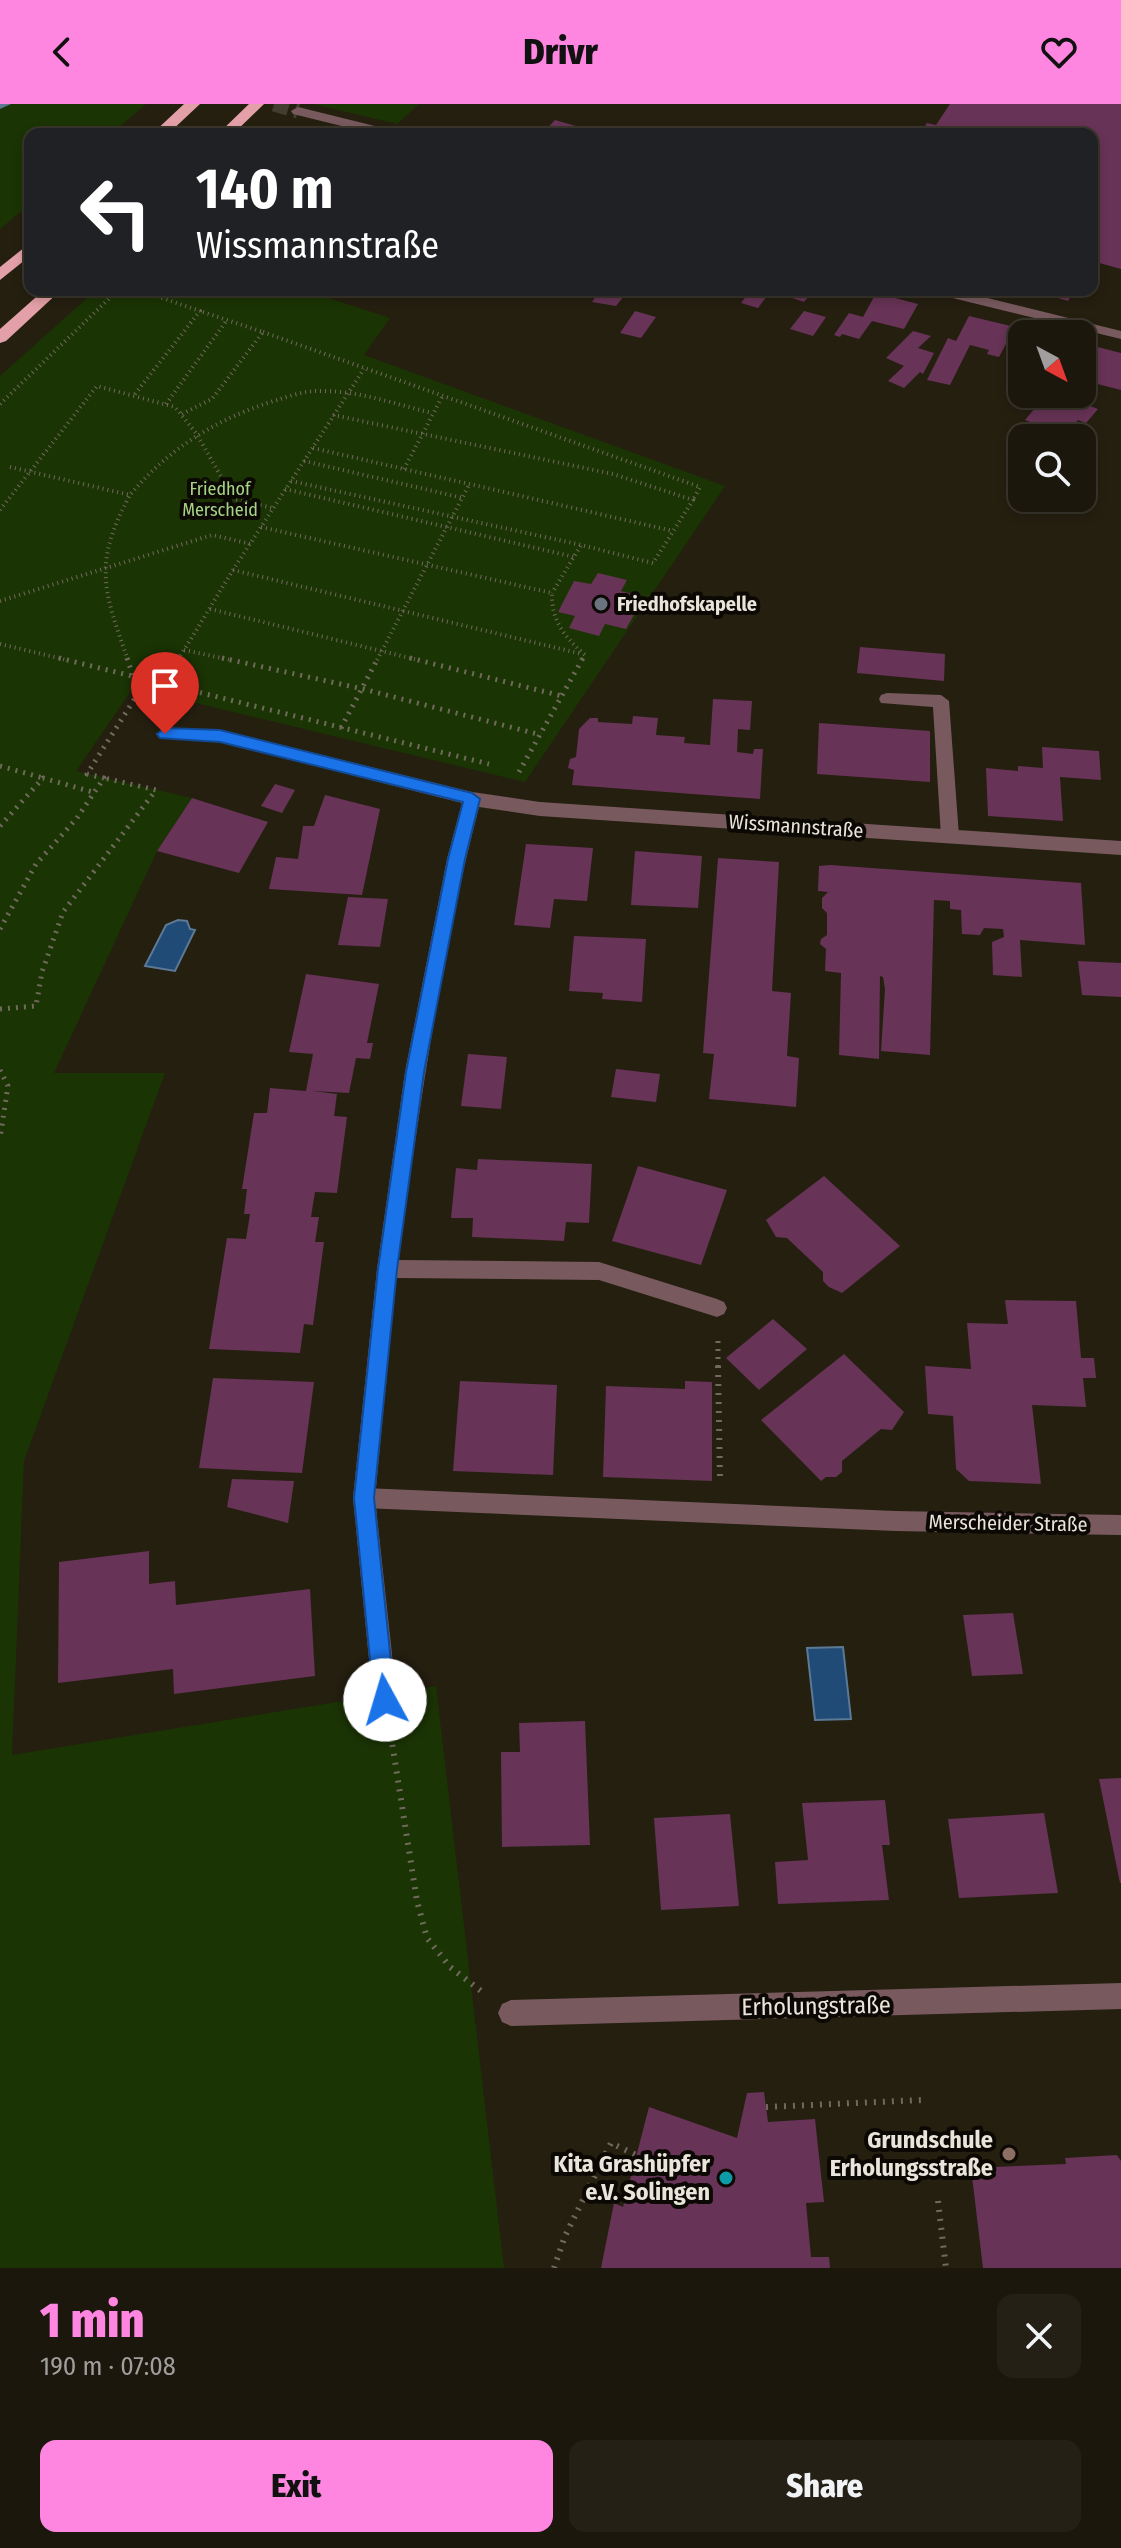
<!DOCTYPE html>
<meta charset="utf-8">
<style>
body{margin:0;font-family:"Fira Sans Condensed",sans-serif;background:#252015;color:#f1f3f6;height:100vh;display:flex;flex-direction:column;font-size:30px;white-space:nowrap}
*{box-sizing:border-box;margin:0}
p{font-size:26px;color:#a09f9d}
.icon{flex:none;width:44px;height:44px;fill:none;stroke:currentColor;stroke-width:2;stroke-linecap:round;stroke-linejoin:round}
.map{position:relative;height:2164px;overflow:hidden}
.details{display:flex;flex-direction:column;background:#1c170c;flex:1}
.details>*{flex:none}
.hud{position:absolute;left:24px;top:24px;width:1074px;height:168px;border-radius:16px;box-shadow:0 4px 12px #0003,0 0 0 2px #3a362d;background:#202124;color:#fff;overflow:hidden}
.needle{width:52px;rotate:139deg}
.tools{position:absolute;left:1008px;top:216px;display:grid;gap:16px}
.tools a{display:grid;place-items:center;width:88px;height:88px;border-radius:16px;background:#1c170c;box-shadow:0 4px 12px #0003,0 0 0 2px #3a362d;font-size:40px}
.pin{position:absolute;display:grid;place-items:center;width:68px;height:68px;color:#fff;margin:-82px -34px;border-radius:50% 50% 50% 0;rotate:-45deg;box-shadow:0 0 8px #0007}
.pin .icon{rotate:45deg}
.me{position:absolute;width:88px;margin:-44px;rotate:354deg;stroke-linejoin:round;filter:drop-shadow(0 0 6px #0008)}
.turn{display:flex;align-items:center;gap:28px;height:168px;padding:0 40px;font-size:36px}
.turn .icon{width:104px;height:104px;stroke-width:2.5}
.turn b{display:block;font-size:56px;line-height:68px}
.round{display:grid;place-items:center;flex:none;width:84px;height:84px;border-radius:16px;background:#252015}
.head{display:flex;align-items:center;justify-content:space-between;height:136px;padding:0 40px}
h1{font-size:48px;font-weight:800;line-height:60px;color:#fe86e1}
.cta{display:flex;gap:16px;margin-top:auto;padding:16px 40px}
.cta a{flex:1;height:92px;border-radius:16px;background:#fe86e1;color:#111;font-size:32px;font-weight:800;line-height:92px;text-align:center}
.cta a+a{background:#252015;color:#f1f3f6}
header{display:flex;justify-content:space-between;align-items:center;height:104px;padding:0 40px;background:#fe86e1;color:#111;font-size:36px;font-weight:800}
.map>svg:first-child{display:block}
</style>
<header><svg class="icon" aria-label="back" viewBox="0 0 24 24"><path d="M15 5l-7 7 7 7"/></svg>Drivr<svg class="icon" aria-label="heart" viewBox="0 0 24 24"><path d="M12 20l-8-8c-3-5 5-10 8-4 3-6 11-1 8 4z"/></svg></header>
<div class="map">
<svg width="1121" height="2164" viewBox="0 0 1121 2164">
<rect width="100%" height="100%" fill="#251f10"/>
<g fill="#1b3404">
<polygon points="0,0 146,0 111,30 30,30 30,100 0,125"/>
<polygon points="313,0 419,0 397,20"/>
<polygon points="96,186 304,186 390,214 364,251 725,382 525,678 133,584 76,667 192,694 157,747 54,969 165,969 24,1357 12,1651 436,1582 504,2164 0,2164 0,272"/>
</g>
<g fill="#204b77" stroke="#5c7995" stroke-width="2">
<polygon points="178,816 187,817 190,825 195,826 175,867 145,862 166,821"/>
<polygon points="843,1543 851,1615 815,1616 807,1544"/>
</g>
<g fill="none" stroke-linecap="round" stroke-linejoin="round">
<polygon fill="#5c7995" fill-rule="evenodd" points="0,0 11,0 0,5"/>
</g>
<g fill="#673356">
<polygon points="950,0 1121,0 1121,165 1092,157 1092,30 920,30 927,19 936,21"/>
<polygon points="555,16 600,29 600,30 542,30"/>
<polygon points="600,186 629,186 616,202 592,198"/>
<polygon points="768,186 814,186 804,198"/>
<polygon points="1031,186 1074,186 1068,197"/>
<polygon points="750,187 767,192 758,204 741,199"/>
<polygon points="876,189 918,200 904,225 872,217 859,235 842,230 840,233 834,231 849,209 863,213"/>
<polygon points="635,207 656,213 641,234 620,229"/>
<polygon points="804,207 826,213 813,232 790,225"/>
<polygon points="969,212 1015,223 999,253 987,250 989,246 970,241 950,281 927,276 948,234 956,237"/>
<polygon points="913,227 931,232 918,244 934,249 923,270 920,268 904,284 888,277 904,262 886,254"/>
<polygon points="1082,239 1121,249 1121,286 1082,276"/>
<polygon points="1047,290 1058,290 1098,305 1086,319 1078,316 1071,325 1055,319 1049,325 1025,316"/>
<polygon points="598,469 627,476 621,487 644,493 626,525 605,520 599,532 569,524 575,512 558,508 574,477 591,480"/>
<polygon points="860,543 945,550 944,577 857,569"/>
<polygon points="713,595 752,597 750,626 738,625 737,648 753,650 754,645 763,645 760,695 572,681 574,666 568,664 570,655 576,653 579,625 590,614 598,614 598,618 632,620 633,612 658,614 656,631 685,633 684,639 710,641"/>
<polygon points="819,619 930,627 930,678 817,670"/>
<polygon points="1042,643 1099,647 1101,676 1060,673 1063,717 988,712 986,664 1018,667 1018,662 1043,664"/>
<polygon points="275,680 295,686 282,709 261,702"/>
<polygon points="325,691 380,705 362,791 269,785 276,753 298,755 303,722 314,722"/>
<polygon points="192,694 268,718 239,769 157,747"/>
<polygon points="526,740 593,744 587,797 554,795 550,824 514,821"/>
<polygon points="635,747 702,752 698,804 631,801"/>
<polygon points="718,754 779,758 772,887 791,889 787,952 799,954 796,1003 709,995 714,950 703,949"/>
<polygon points="830,761 1081,779 1085,841 1020,836 1022,873 993,871 992,838 1004,833 1003,825 984,824 980,831 962,830 961,806 950,805 950,797 934,796 930,951 881,947 885,885 883,873 880,872 879,955 839,951 841,869 825,867 826,845 820,840 821,835 827,831 827,809 822,804 822,794 828,788 818,787 819,762"/>
<polygon points="348,793 388,795 380,843 338,841"/>
<polygon points="574,832 646,835 642,898 602,895 603,889 569,887"/>
<polygon points="1078,857 1121,859 1121,893 1082,891"/>
<polygon points="306,870 379,880 367,939 373,939 370,955 356,954 349,989 312,987 337,990 334,1012 347,1013 337,1089 315,1088 311,1113 319,1113 315,1138 324,1138 313,1221 304,1220 300,1249 209,1245 227,1134 246,1135 250,1110 244,1110 247,1085 242,1085 254,1009 267,1009 270,984 306,987 313,950 289,948"/>
<polygon points="468,950 507,953 501,1005 461,1002"/>
<polygon points="616,965 660,970 656,998 611,993"/>
<polygon points="478,1055 592,1060 589,1119 566,1118 564,1137 472,1133 473,1114 451,1114 456,1064 477,1066"/>
<polygon points="638,1062 727,1086 701,1161 612,1137"/>
<polygon points="824,1072 900,1142 842,1189 829,1183 823,1177 823,1168 787,1134 776,1133 766,1116"/>
<polygon points="1005,1196 1076,1197 1081,1254 1094,1254 1096,1274 1083,1274 1086,1303 1032,1301 1041,1380 969,1377 956,1365 953,1312 928,1310 925,1262 971,1265 967,1219 1008,1220"/>
<polygon points="773,1215 807,1245 759,1286 726,1254"/>
<polygon points="844,1250 904,1308 892,1326 881,1325 842,1357 842,1368 836,1373 826,1373 821,1377 761,1316"/>
<polygon points="213,1274 314,1278 302,1369 199,1364"/>
<polygon points="460,1277 557,1281 553,1371 453,1367"/>
<polygon points="685,1277 712,1278 712,1377 603,1373 606,1282 685,1285"/>
<polygon points="232,1375 294,1377 288,1419 227,1403"/>
<polygon points="149,1447 149,1480 175,1477 176,1501 310,1485 315,1572 174,1590 173,1565 58,1579 59,1458"/>
<polygon points="1013,1509 1023,1570 972,1572 963,1511"/>
<polygon points="585,1617 590,1741 502,1743 501,1648 520,1648 519,1619"/>
<polygon points="1121,1674 1121,1779 1120,1779 1099,1675"/>
<polygon points="885,1696 890,1741 882,1741 889,1796 778,1800 775,1758 808,1756 802,1699"/>
<polygon points="1044,1709 1058,1789 959,1794 948,1715"/>
<polygon points="730,1710 739,1802 661,1806 654,1714"/>
<polygon points="764,1988 768,2018 815,2015 824,2098 806,2099 811,2153 829,2153 830,2164 601,2164 614,2099 623,2103 649,2003 737,2034 747,1989"/>
<polygon points="1117,2051 1121,2057 1121,2164 983,2164 971,2064 1066,2060 1065,2054"/>
</g>
<g fill="none" stroke-linecap="round" stroke-linejoin="round">
<polyline stroke="#423d2e" stroke-width="15" stroke-dasharray="15 7" stroke-linecap="butt" points="274,0 298,7"/>
<g stroke="#706a5d" stroke-width="4" stroke-dasharray="1 4" stroke-linecap="butt">
<polyline points="263,228 700,383 693,396"/>
<polyline points="135,290 200,207 139,186"/>
<polyline points="0,300 118,186"/>
<polyline points="166,300 227,216"/>
<polyline points="182,310 212,295 263,228 200,207"/>
<polyline points="333,311 613,370 693,396 653,459 581,441 552,489"/>
<polyline points="313,344 673,427"/>
<polyline points="304,357 463,394"/>
<path d="M 10,363 L 130,391 C 169,344 218,314 277,296 C 290,292 304,287 318,287 C 357,286 395,300 432,309"/>
<polyline points="404,365 442,293"/>
<polyline points="291,377 581,441"/>
<polyline points="285,385 574,453"/>
<polyline points="0,406 97,282 175,303 196,329 234,395 273,404"/>
<path d="M 261,423 L 552,489 C 551,517 565,533 585,551 L 582,556"/>
<polyline points="233,466 582,550"/>
<polyline points="0,497 212,431 251,440"/>
<polyline points="210,505 418,556"/>
<polyline points="0,540 67,556"/>
<polyline points="184,546 231,556"/>
<path d="M 128,556 C 103,486 93,459 130,391"/>
<polyline points="178,556 233,466 364,265"/>
<polyline points="377,556 470,379"/>
</g>
<g stroke="#706a5d" stroke-width="5" stroke-dasharray="2 6" stroke-linecap="butt">
<polyline points="59,554 132,572"/>
<polyline points="127,554 133,572 489,660"/>
<polyline points="222,554 363,585 541,631"/>
<polyline points="410,554 562,592"/>
<polyline points="341,624 378,554"/>
<polyline points="0,662 43,674"/>
<polyline points="519,668 583,554"/>
<polyline points="0,722 43,674 96,689"/>
<polyline points="0,825 36,760 77,714 104,674 87,670 137,591 155,595 180,554"/>
<polyline points="0,905 36,902 42,868 63,808 156,686 104,674"/>
<polyline points="0,966 8,982 0,1034"/>
<polyline points="718,1237 718,1264"/>
</g>
<g stroke="#706a5d" stroke-width="6" stroke-dasharray="2 7" stroke-linecap="butt">
<polyline points="718,1262 720,1375"/>
<polyline points="391,1632 417,1797 427,1834 450,1863 481,1887"/>
<polyline points="766,2003 922,1996"/>
<polyline points="938,2097 946,2164"/>
<polyline points="554,2164 565,2132 611,2039 636,2051"/>
</g>
<g fill="#785a5e" fill-rule="evenodd">
<polygon points="887,589 941,591 949,597 959,732 956,737 950,739 941,732 933,603 881,599 879,595 881,591"/>
<polygon points="364,1384 895,1407 903,1410 906,1417 903,1424 895,1427 364,1404 356,1401 353,1394 356,1387"/>
</g>
<g fill="#785a5e" fill-rule="evenodd">
<polygon points="298,3 395,27 397,30 374,30 293,10 291,7"/>
<polygon points="930,186 955,186 1121,227 1121,235 932,189"/>
<path d="M 165,624 L 220,626 L 472,688 L 540,698 L 1121,737 L 1121,751 L 540,712 L 479,703 C 440,851 420,1004 398,1156 L 599,1158 L 717,1195 L 724,1198 L 727,1204 L 724,1210 L 717,1213 L 599,1176 L 396,1174 L 375,1394 L 397,1596 L 393,1604 L 385,1608 L 377,1604 L 373,1596 L 353,1394 L 377,1165 L 405,968 L 447,755 L 462,699 L 220,638 L 159,634 L 156,630 Z"/>
<polygon points="895,1407 1121,1411 1121,1431 895,1427 887,1424 884,1417 887,1410"/>
<polygon points="1121,1879 1121,1905 511,1922 502,1918 498,1909 502,1900 511,1896"/>
</g>
<g fill="#e4a0a8" fill-rule="evenodd">
<polygon points="184,0 200,0 168,30 152,30"/>
<polygon points="249,0 264,0 233,30 218,30"/>
<polygon points="30,139 30,152 0,176 0,163"/>
<polygon points="44,186 61,186 6,237 0,239 0,225"/>
</g>
</g>
<polygon fill="#1a73e8" stroke="#114b97" stroke-width="2" points="165,624 220,626 472,689 480,695 465,755 424,968 397,1165 374,1394 395,1596 392,1603 385,1606 377,1603 374,1596 354,1394 378,1165 406,968 448,755 463,698 220,638 160,634 157,630"/>
<circle fill="#6b7280" stroke="#0c0904" stroke-width="3" cx="601" cy="500" r="8"/>
<circle fill="#8d6e63" stroke="#0c0904" stroke-width="3" cx="1009" cy="2050" r="8"/>
<circle fill="#0f9aa8" stroke="#0c0904" stroke-width="3" cx="726" cy="2074" r="8"/>
<g text-anchor="middle" stroke-width="8" stroke-linejoin="round" paint-order="stroke">
<g font-size="18" fill="#a6d485" stroke="#0c0904">
<text x="220" y="391">Friedhof<tspan x="220" dy="21">Merscheid</tspan></text>
</g>
<g font-size="20" font-weight="bold" fill="#e9e5db" stroke="#0c0904" text-anchor="start">
<text x="617" y="507">Friedhofskapelle</text>
</g>
<g font-size="20" fill="#e9e5db" stroke="#0c0904">
<text transform="translate(796 722) rotate(4)" y="7">Wissmannstraße</text>
<text transform="translate(1008 1419) rotate(1)" y="7">Merscheider Straße</text>
</g>
<g font-size="24" fill="#e9e5db" stroke="#0c0904">
<text transform="translate(816 1902) rotate(-1)" y="8">Erholungstraße</text>
</g>
<g font-size="24" font-weight="bold" fill="#e9e5db" stroke="#0c0904" text-anchor="end">
<text x="993" y="2044">Grundschule<tspan x="993" dy="28">Erholungsstraße</tspan></text>
<text x="710" y="2068">Kita Grashüpfer<tspan x="710" dy="28">e.V. Solingen</tspan></text>
</g>
</g>
</svg>
<div class="tools">
<a><svg class="needle" viewBox="-14 -14 28 28"><path d="M0-13l5 13h-10z" fill="#e53935"/><path d="M0 13l5-13h-10z" fill="#a09f9d"/></svg></a>
<a><svg class="icon" aria-label="search" viewBox="0 0 24 24"><circle cx="10" cy="10" r="6"/><path d="M15 15l6 6"/></svg></a>
</div>
<div class="pin" style="left:165px;top:630px;background:#d93025"><svg class="icon" aria-label="arrive" viewBox="0 0 24 24"><path d="M6 21V4h12l-3 4 3 4H6"/></svg></div>
<svg class="me" style="left:385px;top:1596px" viewBox="-20 -20 40 40"><circle r="19" fill="#fff"/><path d="M0-13L10 11 0 6-10 11z" fill="#1a73e8"/></svg>
<div class="hud">
<div class="turn"><svg class="icon" aria-label="left" viewBox="0 0 24 24"><path d="M17 20v-9H6M10 6l-5 5 5 5"/></svg><div><b>140 m</b>Wissmannstraße</div></div>
</div>
</div>
<section class="details">
<div class="head"><div><h1>1 min</h1><p>190 m · 07:08</p></div><a class="round"><svg class="icon" aria-label="close" viewBox="0 0 24 24"><path d="M6 6l12 12M18 6L6 18"/></svg></a></div>
<div class="cta"><a>Exit</a><a>Share</a></div>
</section>
